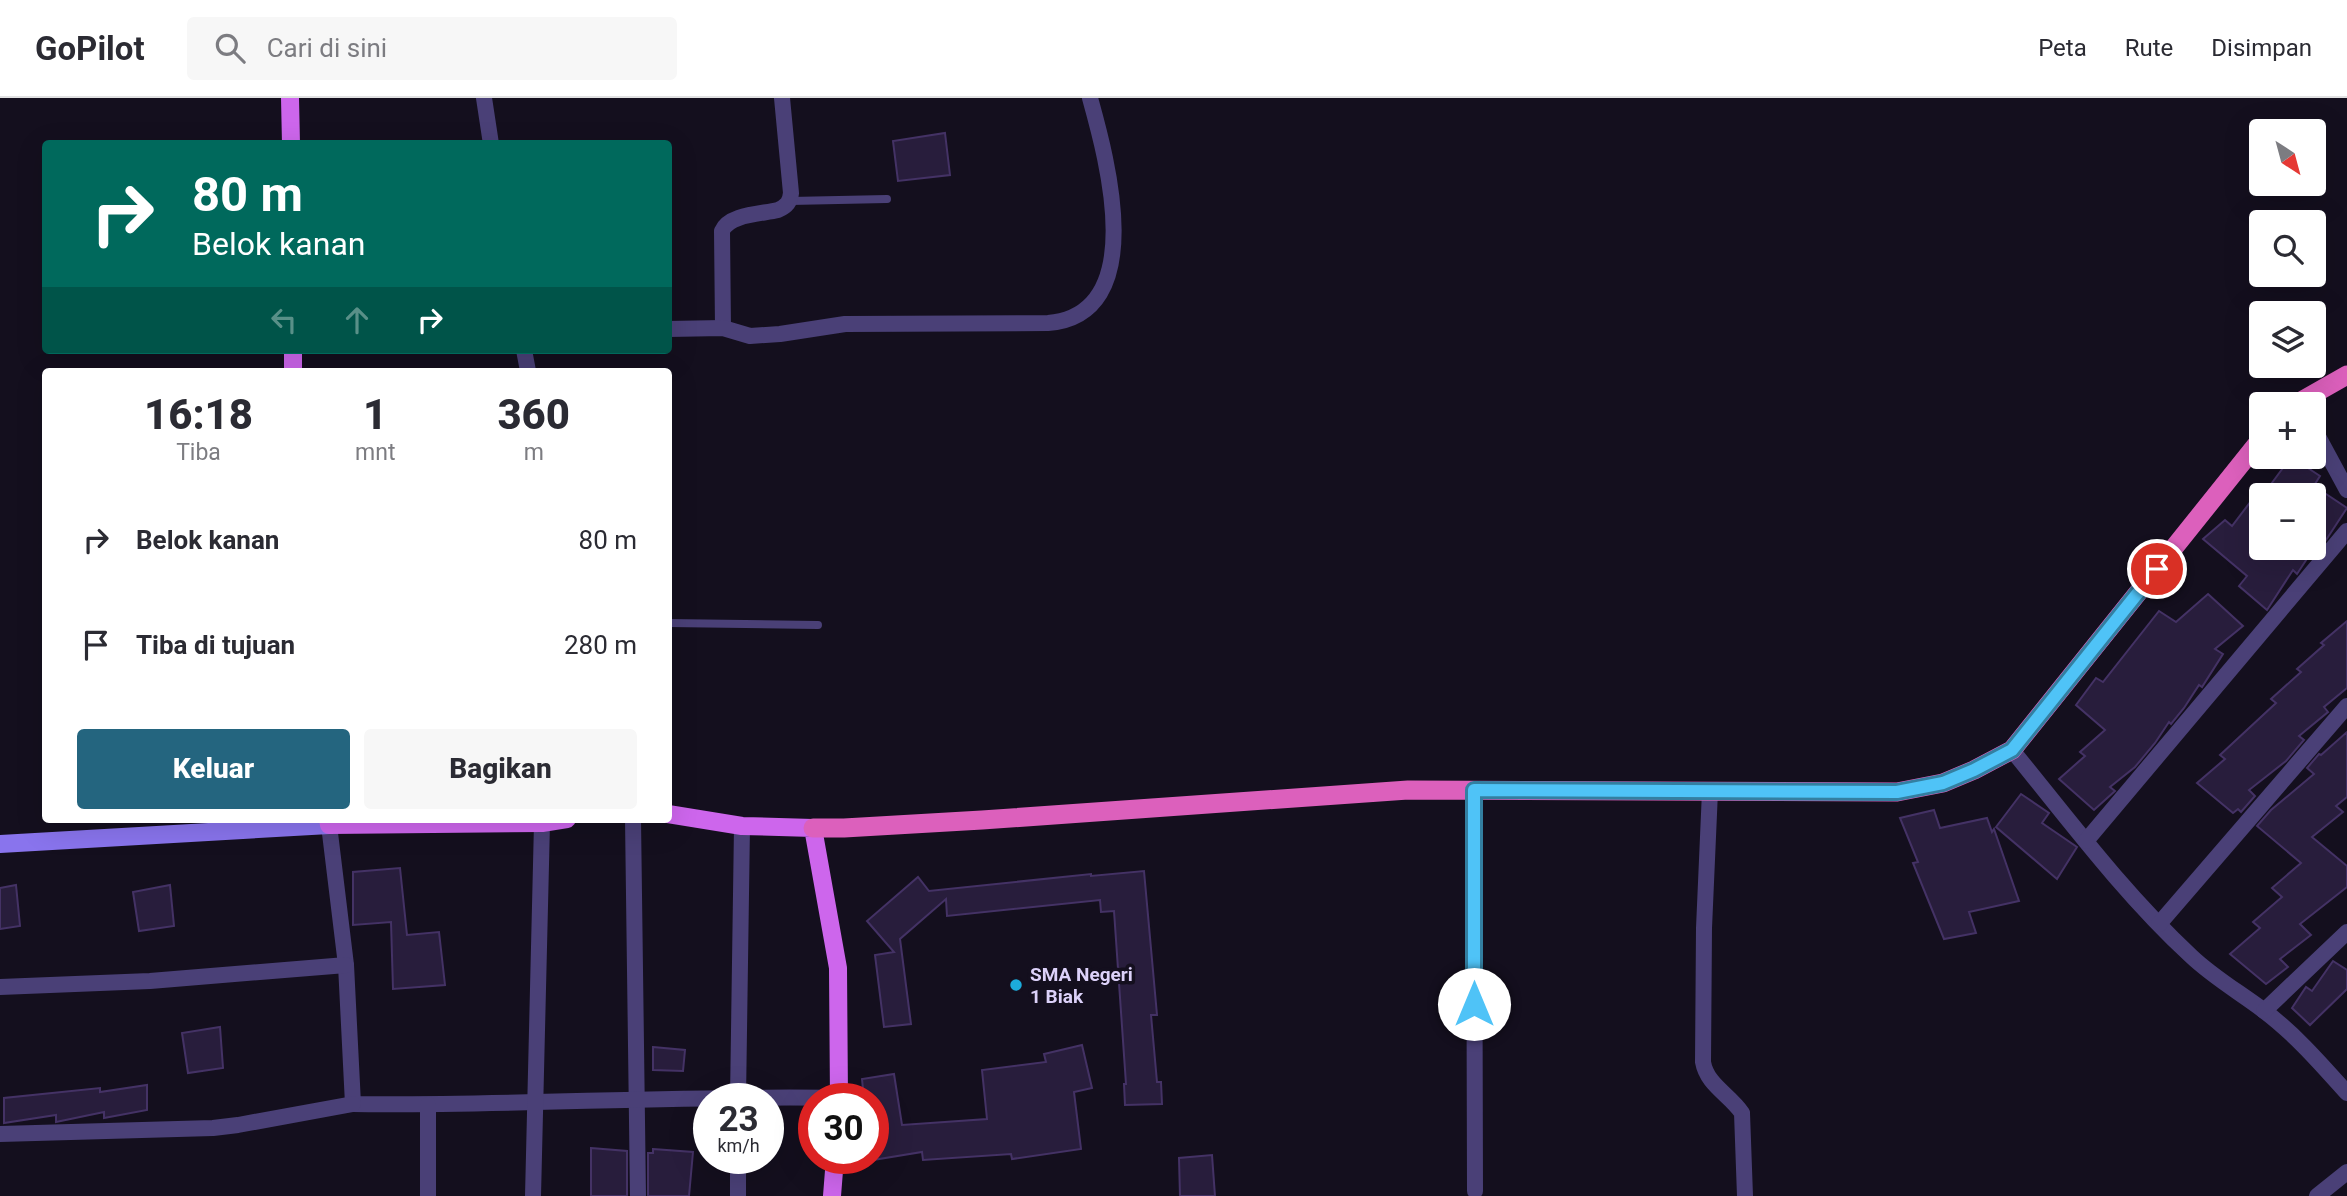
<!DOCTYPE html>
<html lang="id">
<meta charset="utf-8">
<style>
body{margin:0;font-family:Roboto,sans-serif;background:#f7f7f7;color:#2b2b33;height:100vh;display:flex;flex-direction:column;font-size:26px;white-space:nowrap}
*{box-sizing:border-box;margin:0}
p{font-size:23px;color:#7c7c81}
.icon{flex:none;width:38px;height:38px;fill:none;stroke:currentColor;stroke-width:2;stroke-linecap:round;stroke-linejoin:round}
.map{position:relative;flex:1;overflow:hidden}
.side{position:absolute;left:42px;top:270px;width:630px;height:455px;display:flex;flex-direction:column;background:#fff;border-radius:7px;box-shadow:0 7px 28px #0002}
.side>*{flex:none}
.top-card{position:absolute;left:42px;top:42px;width:630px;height:214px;border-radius:7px;box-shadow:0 7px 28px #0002;background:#00695c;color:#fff;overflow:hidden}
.needle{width:46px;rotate:144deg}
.tools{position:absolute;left:2249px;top:21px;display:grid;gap:14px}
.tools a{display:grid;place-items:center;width:77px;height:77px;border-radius:7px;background:#fff;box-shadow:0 7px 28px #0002;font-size:35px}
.speed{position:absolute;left:693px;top:985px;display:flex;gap:14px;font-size:35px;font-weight:700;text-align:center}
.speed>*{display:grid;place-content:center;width:91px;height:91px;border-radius:50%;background:#fff;box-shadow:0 7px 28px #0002;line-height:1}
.speed small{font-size:18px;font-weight:400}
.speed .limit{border:10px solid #d22;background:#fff;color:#111}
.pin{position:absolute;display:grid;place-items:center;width:60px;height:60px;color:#fff;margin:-30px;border:4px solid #fff;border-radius:50%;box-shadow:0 2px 7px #0007}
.me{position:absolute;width:77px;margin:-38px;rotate:0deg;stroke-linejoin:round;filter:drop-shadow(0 0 5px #0008)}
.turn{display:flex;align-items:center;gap:24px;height:147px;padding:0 35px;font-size:32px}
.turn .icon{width:91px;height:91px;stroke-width:2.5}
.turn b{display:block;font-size:49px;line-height:60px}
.lanes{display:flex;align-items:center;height:66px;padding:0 35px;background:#0003;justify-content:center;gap:35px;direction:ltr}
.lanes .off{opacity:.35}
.eta{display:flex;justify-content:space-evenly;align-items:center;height:119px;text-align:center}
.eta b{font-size:42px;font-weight:800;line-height:49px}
.action{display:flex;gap:14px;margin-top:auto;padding:14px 35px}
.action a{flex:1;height:80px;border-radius:7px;background:#24657f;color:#fff;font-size:28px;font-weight:800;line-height:80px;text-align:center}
.action a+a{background:#f7f7f7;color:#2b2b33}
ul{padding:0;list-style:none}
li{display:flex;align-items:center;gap:21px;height:105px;padding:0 35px}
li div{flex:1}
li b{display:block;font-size:26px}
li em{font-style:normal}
header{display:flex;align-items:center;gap:42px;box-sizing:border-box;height:98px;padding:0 35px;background:#fff;border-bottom:2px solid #e1e1e2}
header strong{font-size:33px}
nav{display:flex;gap:38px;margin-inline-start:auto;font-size:24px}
.search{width:490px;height:63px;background:#f7f7f7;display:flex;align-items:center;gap:18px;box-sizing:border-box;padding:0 24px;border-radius:7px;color:#7c7c81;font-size:26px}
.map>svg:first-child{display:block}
</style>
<header>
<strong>GoPilot</strong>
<div class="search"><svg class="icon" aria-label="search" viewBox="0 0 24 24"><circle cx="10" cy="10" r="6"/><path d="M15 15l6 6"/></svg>Cari di sini</div>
<nav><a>Peta</a><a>Rute</a><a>Disimpan</a></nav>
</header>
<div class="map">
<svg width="2347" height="1098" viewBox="0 0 2347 1098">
<rect width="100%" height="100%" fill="#140f1e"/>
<g fill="#281d3c" stroke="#443265" stroke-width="2">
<polygon points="945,35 950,77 898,83 893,43"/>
<polygon points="2291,359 2320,378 2308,397 2263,397"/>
<polygon points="2314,388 2347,410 2326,442 2314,432"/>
<polygon points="2261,390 2261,450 2314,450 2297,476 2293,472 2267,512 2239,488 2247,478 2203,441 2225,422 2232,428"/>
<polygon points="2208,496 2243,528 2215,551 2223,556 2202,589 2199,587 2184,610 2171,626 2169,624 2155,645 2135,669 2110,689 2115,693 2094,712 2059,681 2085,658 2080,654 2105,632 2076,607 2096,580 2103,584 2159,513 2176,524"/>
<polygon points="2347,523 2347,590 2324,609 2328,614 2299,638 2304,642 2286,663 2249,692 2255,698 2241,714 2238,711 2233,715 2197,685 2225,661 2220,657 2276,605 2271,601 2301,574 2297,571 2324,547 2321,545"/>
<polygon points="2347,634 2347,699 2336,708 2343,714 2312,739 2347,768 2347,789 2300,826 2311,837 2280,861 2288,869 2266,886 2230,856 2260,830 2253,824 2282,799 2272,790 2301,765 2257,728 2271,712 2314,676 2307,670 2319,656 2321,657"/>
<polygon points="2021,696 2049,715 2042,725 2077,749 2057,781 1996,729"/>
<polygon points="1934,712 1940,730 1987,720 1992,734 1994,731 2019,803 1969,814 1976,835 1944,841 1913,765 1918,764 1900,720"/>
<polygon points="400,770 407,837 439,834 445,887 393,891 391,824 353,827 353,774"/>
<polygon points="1144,773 1157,917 1151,917 1157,984 1161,984 1162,1006 1125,1007 1124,986 1126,986 1114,813 1101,814 1100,802 947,818 946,801 900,841 911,926 884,929 875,857 894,854 867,823 918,779 929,793 1091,776 1091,778"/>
<polygon points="16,787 20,828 0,831 0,790"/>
<polygon points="170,787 174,828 139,833 133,794"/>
<polygon points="2333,863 2347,872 2347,891 2310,927 2292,910 2306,889 2312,893"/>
<polygon points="220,929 223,970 188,975 182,935"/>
<polygon points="1082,947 1092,990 1074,994 1081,1051 1012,1061 1011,1056 923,1062 922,1054 873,1062 873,1001 864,1001 862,981 894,976 902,1027 987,1021 982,972 1046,964 1044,956"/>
<polygon points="653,949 685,952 683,973 653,972"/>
<polygon points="147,987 147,1012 104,1020 104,1014 56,1024 56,1017 4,1025 4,1000 100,990 100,994"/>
<polygon points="591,1050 627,1053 627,1098 591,1098"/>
<polygon points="653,1051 693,1054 689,1098 648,1098 648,1055 653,1055"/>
<polygon points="1212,1057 1215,1098 1180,1098 1179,1060"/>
</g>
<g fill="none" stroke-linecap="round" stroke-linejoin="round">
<g stroke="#4a4077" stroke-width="8">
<polyline points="790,103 887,101"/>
<polyline points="668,525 818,527"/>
</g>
<g stroke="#4a4077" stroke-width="16">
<polyline points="484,0 491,46"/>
<path d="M 723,230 L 722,133 C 729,116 762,116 778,112 C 787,108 790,104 791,95 L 782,0"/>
<path d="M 668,231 L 723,230 L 750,238 L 780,236 L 845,226 L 1048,225 C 1150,217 1107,61 1090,0"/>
<polyline points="524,252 528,273"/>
<polyline points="2314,331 2347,392"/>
<path d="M 2012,652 C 2069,722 2124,796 2191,858 C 2213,879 2239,894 2263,912 C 2295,936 2321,966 2347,995"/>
<polyline points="1474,692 1475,1093"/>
<path d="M 1710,693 L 1704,830 L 1703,964 C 1707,987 1729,996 1742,1015 L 1745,1098"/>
<polyline points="633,721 638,1098"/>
<path d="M 329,727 L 346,867 L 353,1006 C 515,1008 677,997 839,1000"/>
<polyline points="2086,743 2347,433"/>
<polyline points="2159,826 2347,608"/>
<polyline points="0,889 150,883 346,867"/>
<polyline points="2264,913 2347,834"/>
<polyline points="738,1001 742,728"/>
<polyline points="0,1036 213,1030 238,1027 353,1006"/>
<polyline points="738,1060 738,1098"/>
<polyline points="428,1098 428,1007"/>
<polyline points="533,1098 542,725"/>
<polyline points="2317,1098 2347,1074"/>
</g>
<polyline stroke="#8974ed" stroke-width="18" points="0,746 329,727"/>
<g stroke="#cd66ec" stroke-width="18">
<polyline points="290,0 291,46"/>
<polyline points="293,273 293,252"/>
<polyline points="668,716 742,728 813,730 838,870 839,1001"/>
<polyline points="328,721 329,727 542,725 567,721"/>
<polyline points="832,1098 835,1060"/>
</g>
<g stroke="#dc60bc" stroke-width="19">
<polyline points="2296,306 2347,277"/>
<polyline points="813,730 844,730 982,722 1408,692 1897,694 1943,685 1974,672 2012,652 2261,341"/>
</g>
</g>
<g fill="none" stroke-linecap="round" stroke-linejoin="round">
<g stroke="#337fa1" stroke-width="18">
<polyline id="route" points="1474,906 1474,692 1897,694 1943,685 1974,672 2012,652 2157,471"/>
</g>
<use href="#route" stroke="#4fc3f7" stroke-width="12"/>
</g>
<circle fill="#1cabdb" stroke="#140f1e" stroke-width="2.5" cx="1016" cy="887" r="7"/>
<g text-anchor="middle" stroke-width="7" stroke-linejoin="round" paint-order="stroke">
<g font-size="19" font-weight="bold" fill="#dcd1f9" stroke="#140f1e" text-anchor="start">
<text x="1030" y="883">SMA Negeri<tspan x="1030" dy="22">1 Biak</tspan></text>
</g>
</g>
</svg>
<div class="tools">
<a><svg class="needle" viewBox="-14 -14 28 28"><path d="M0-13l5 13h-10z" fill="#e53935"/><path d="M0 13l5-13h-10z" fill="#7c7c81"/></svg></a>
<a><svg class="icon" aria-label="search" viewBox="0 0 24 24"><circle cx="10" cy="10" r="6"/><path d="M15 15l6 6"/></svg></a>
<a><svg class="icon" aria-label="layers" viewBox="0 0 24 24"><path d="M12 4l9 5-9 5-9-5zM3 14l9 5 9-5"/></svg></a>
<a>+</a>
<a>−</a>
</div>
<div class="speed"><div>23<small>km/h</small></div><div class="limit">30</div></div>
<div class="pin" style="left:2157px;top:471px;background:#d93025"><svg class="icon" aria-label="arrive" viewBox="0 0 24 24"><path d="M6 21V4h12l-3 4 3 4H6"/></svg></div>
<svg class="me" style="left:1474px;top:906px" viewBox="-20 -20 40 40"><circle r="19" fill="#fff"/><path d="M0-13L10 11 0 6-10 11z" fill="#4fc3f7"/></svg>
<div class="top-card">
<div class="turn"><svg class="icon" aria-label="right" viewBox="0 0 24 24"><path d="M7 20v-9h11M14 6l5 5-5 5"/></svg><div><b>80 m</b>Belok kanan</div></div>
<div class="lanes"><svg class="icon off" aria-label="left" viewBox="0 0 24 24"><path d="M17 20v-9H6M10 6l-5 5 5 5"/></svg><svg class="icon off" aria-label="ahead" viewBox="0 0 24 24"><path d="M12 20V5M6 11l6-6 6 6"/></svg><svg class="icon" aria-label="right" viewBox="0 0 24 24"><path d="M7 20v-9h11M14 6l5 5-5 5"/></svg></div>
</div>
<section class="side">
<div class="eta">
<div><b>16:18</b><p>Tiba</p></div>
<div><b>1</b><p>mnt</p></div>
<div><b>360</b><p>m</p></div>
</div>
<ul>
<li><svg class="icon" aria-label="right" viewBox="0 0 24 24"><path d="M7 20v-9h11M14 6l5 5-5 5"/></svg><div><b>Belok kanan</b></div><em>80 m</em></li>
<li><svg class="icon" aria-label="arrive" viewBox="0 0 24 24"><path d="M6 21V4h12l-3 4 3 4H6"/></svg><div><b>Tiba di tujuan</b></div><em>280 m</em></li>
</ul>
<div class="action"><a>Keluar</a><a>Bagikan</a></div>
</section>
</div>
